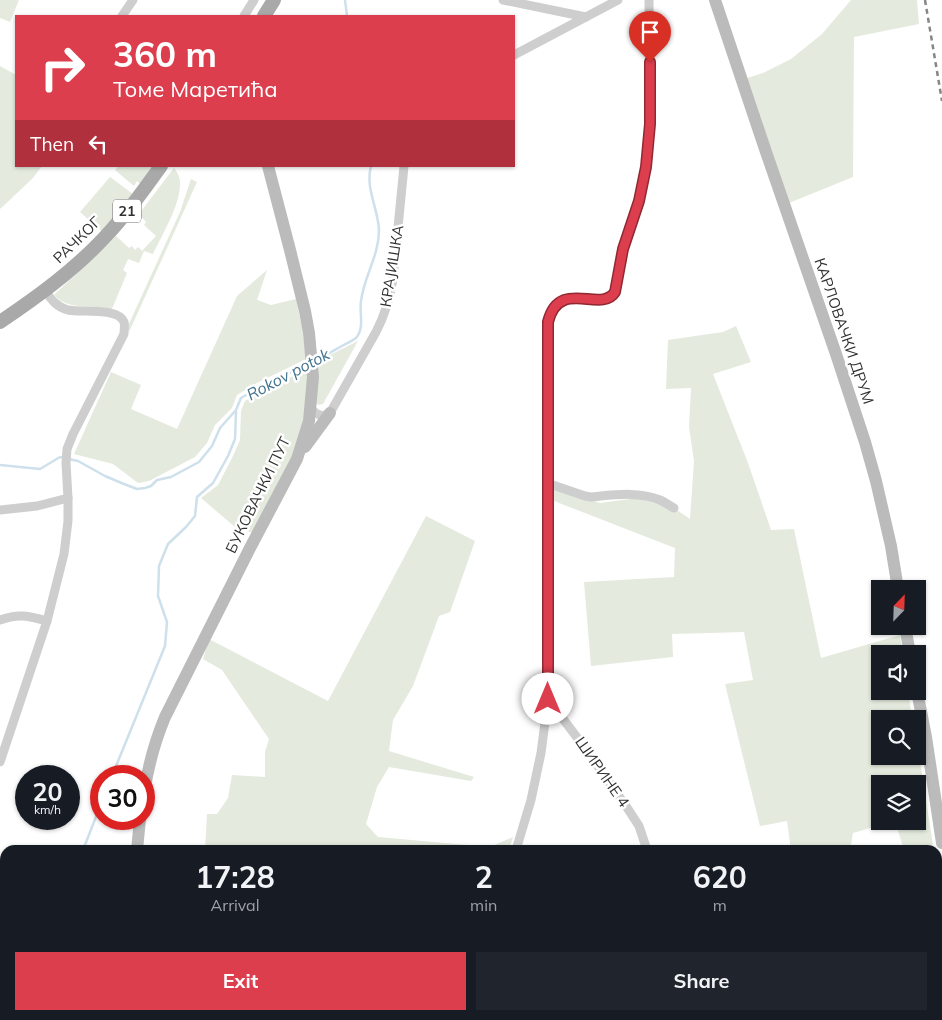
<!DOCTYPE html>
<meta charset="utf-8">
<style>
body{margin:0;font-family:Mulish,sans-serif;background:#20242c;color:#f1f3f6;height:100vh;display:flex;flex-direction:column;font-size:19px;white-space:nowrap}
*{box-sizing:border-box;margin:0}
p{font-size:16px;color:#9ea1a6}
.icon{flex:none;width:28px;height:28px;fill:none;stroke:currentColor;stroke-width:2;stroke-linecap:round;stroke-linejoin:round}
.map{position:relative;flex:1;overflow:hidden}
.drawer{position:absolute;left:0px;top:845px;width:942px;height:175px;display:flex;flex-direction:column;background:#171b24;border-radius:15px 15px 0 0;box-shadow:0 1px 4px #0004}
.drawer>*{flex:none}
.guide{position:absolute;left:15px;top:15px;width:500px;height:152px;border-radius:0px;box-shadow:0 1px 4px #0004;background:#dd3e4d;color:#fff;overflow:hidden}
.needle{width:32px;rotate:23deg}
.fabs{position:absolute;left:871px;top:580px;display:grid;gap:10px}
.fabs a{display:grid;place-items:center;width:55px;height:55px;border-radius:0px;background:#171b24;box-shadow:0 1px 4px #0004;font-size:25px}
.speed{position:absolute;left:15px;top:765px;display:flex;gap:10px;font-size:25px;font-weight:700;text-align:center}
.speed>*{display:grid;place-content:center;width:65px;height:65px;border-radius:50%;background:#171b24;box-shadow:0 1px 4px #0004;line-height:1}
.speed small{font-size:12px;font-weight:400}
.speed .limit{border:8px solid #d22;background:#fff;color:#111}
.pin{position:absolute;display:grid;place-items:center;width:42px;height:42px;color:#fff;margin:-51px -21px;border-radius:50% 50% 50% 0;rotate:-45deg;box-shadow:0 0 5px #0007}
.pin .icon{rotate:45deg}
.me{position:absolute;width:55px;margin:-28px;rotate:0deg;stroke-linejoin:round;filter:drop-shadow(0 0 4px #0008)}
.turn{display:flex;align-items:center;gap:18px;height:105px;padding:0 15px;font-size:22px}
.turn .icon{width:65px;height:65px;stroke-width:2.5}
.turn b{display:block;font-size:35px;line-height:42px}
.then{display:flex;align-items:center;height:48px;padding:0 15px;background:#0003;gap:10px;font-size:19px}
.eta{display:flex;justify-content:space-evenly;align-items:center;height:85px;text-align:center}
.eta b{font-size:30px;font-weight:700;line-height:35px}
.primary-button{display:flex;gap:10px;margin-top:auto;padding:10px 15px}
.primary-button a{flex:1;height:58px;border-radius:0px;background:#dd3e4d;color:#fff;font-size:20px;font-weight:700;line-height:58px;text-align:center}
.primary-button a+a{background:#20242c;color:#f1f3f6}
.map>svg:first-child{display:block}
</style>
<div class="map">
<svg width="942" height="1020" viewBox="0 0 942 1020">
<rect width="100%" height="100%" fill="#fff"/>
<g fill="#e4eadd">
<polygon points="0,0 19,0 10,22 0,18"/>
<polygon points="851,0 917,0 919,24 854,37 853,177 789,203 747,78 763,73 791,59 822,34"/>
<polygon points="0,66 16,75 16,166 42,166 32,179 0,209"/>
<polygon points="119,166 161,166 142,186 137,181 134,186 115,170"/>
<path d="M 174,168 C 177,172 180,177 180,183 C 181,204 162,235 153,254 L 144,251 L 139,263 L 128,259 L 123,270 L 127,273 L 112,309 C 92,304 68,311 54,295 L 116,236 L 129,248 L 132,246 L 135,250 L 138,247 L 142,251 L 156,236 L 144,225 L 146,222 L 139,214 Z"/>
<polygon points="110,177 137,197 105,234 80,212"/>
<polygon points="191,179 197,182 129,332 128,326 180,212"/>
<polygon points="267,270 257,300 271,305 296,299 302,327 306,359 255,384 237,395 232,408 215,425 207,443 195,457 149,481 138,483 113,464 74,454 111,372 141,385 131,409 177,429 237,296"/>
<polygon points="736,326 751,362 713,374 748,463 771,530 794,529 821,658 900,635 903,654 880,654 880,691 908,691 912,719 880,719 880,756 918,756 918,749 933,845 904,850 895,821 918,821 918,784 880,784 880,821 894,821 853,833 850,850 791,850 787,821 760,826 725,684 753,680 744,632 672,634 673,657 591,666 584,582 674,577 675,548 554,501 551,487 600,503 637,498 674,508 690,519 694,461 689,427 691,388 666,389 668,340 723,332"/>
<polygon points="358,341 323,404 319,405 315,403 316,362"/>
<polygon points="307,369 308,377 304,420 293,457 253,533 235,527 201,498 218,485 232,458 240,440 241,411 245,401 260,392"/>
<polygon points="426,516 475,541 450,612 439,616 413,686 393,720 389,751 474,777 471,781 389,767 377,787 366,824 378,837 490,847 513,837 509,850 205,850 207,814 217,814 228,798 232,775 265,777 265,752 269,739 222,670 203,659 209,639 328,701"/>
<polygon points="321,1015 492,1015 493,1020 322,1020"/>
</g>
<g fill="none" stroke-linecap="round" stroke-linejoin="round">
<g stroke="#cee0eb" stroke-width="2.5">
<polyline points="345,0 347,16"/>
<path d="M 315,360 C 325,356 333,351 342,346 C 347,343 352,341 356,338 C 365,328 359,312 361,301 C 364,276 379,256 379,230 C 378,208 365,188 371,166"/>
<polyline points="0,465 40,469 60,457 78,461 105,476 124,484 137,489 145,488 151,486 157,480 171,477 199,462 212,446 220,428 236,410 241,398 258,388 308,364"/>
<polyline points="112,776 165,646 167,622 158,596 159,566 168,544 186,527 195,516 197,497 213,483 228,456 235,439 236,412"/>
<polyline points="83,850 101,804"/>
<polyline points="18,1020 19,1015"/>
</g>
<g stroke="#cecece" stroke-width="9">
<polyline points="503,0 586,17"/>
<polyline points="122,16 133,0"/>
<polyline points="244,16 254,0"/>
<polyline points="514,55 618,0"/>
<path d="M 310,407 C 316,415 322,418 330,413 L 376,332 C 385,315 390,297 393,279 L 404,166"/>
<path d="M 547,483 L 585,496 L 591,497 C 613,495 639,491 660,500 C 665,502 670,506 674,508"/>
<polyline points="0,510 37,506 68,498"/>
<path d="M 0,620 C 18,613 29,616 47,621"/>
<polyline points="548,699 585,748 626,806 639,826 647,850"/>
<path d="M 0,762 L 47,621 L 64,554 L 68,521 L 68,498 L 66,463 L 67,449 L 73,434 L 124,334 C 124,330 125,325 124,322 C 118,307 81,313 68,310 C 57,307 51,300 45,290"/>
<path d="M 516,850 L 531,800 L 541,753 L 548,699 L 547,332 C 551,271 605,318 616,289 L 623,249 L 639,201 L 646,167 L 648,151 L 650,99 L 649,0"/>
<polyline points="0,1009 5,1010"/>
<polyline points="39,1015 71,1020"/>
<polyline points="500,1015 501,1020"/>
<polyline points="676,1015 677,1020"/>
<polyline points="684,1015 701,1015"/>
</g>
<g stroke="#bbb" stroke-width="12">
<polyline points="715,0 766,152 836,354 865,442 876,481 891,546 898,589"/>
<polyline points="305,447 330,413"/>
<polyline points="905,626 910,654"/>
<polyline points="917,691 926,737 942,843"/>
<path d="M 144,793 C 148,767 155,741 165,717 L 250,548 L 297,459 L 309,421 L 313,377 L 309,333 L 305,311 L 290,250 L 268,166"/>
<polyline points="137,850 140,819"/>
<polyline points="92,1020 94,1015"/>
</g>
<g stroke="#a9a9a9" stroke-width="14">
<polyline points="264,16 274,0"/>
<path d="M 0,322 C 37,297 73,271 104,238 C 125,216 143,191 161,166"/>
</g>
<polyline stroke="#868686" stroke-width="2.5" stroke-dasharray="5 4" stroke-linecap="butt" points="925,0 942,101"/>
</g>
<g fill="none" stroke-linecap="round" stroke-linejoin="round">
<g stroke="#902832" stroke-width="12">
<path id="route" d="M 548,699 L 548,322 C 559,277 601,314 615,292 L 623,249 L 639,201 L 646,167 L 650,124 L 650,62"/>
</g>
<use href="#route" stroke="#dd3e4d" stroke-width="9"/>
</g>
<g text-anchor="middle" stroke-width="5" stroke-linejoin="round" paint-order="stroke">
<rect fill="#fff" stroke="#6f6f6f" stroke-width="1" x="113" y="199.5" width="28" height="23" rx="4"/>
<g font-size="14" font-weight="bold" fill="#313131">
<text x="127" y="216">21</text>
</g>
<g font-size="15" fill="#313131" stroke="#fff">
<text transform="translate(77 240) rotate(-44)" y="5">РАЧКОГ</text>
<text transform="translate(392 266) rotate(-81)" y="5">КРАЈИШКА</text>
<text transform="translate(844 331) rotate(71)" y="5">КАРЛОВАЧКИ ДРУМ</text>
<text transform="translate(258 495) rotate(-64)" y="5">БУКОВАЧКИ ПУТ</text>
<text transform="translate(602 772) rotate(55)" y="5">ШИРИНЕ 4</text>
</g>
<g font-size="16" font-style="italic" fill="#427390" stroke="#fff">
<text transform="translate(288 374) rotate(-28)" y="6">Rokov potok</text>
</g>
</g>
</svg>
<div class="fabs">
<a><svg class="needle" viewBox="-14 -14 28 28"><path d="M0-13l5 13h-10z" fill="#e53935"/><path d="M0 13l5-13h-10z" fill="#9ea1a6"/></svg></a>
<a><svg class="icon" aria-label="sound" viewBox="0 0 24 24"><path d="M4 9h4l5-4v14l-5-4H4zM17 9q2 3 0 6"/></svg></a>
<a><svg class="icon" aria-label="search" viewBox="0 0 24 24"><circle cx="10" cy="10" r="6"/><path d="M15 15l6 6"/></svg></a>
<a><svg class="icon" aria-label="layers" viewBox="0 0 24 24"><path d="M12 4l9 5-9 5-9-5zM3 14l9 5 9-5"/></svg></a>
</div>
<div class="speed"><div>20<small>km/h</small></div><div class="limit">30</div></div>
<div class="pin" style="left:650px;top:62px;background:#d93025"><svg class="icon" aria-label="arrive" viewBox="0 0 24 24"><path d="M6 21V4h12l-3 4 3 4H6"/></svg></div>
<svg class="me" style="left:548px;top:699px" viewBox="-20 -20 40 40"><circle r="19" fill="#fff"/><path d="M0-13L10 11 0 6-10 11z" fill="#dd3e4d"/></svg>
<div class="guide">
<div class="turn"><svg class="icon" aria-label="right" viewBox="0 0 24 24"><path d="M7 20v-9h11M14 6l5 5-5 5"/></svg><div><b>360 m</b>Томе Маретића</div></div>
<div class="then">Then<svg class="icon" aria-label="left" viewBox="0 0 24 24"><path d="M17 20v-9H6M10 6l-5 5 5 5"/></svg></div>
</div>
<section class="drawer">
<div class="eta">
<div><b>17:28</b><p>Arrival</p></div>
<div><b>2</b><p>min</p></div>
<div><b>620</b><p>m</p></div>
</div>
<div class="primary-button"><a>Exit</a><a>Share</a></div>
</section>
</div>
